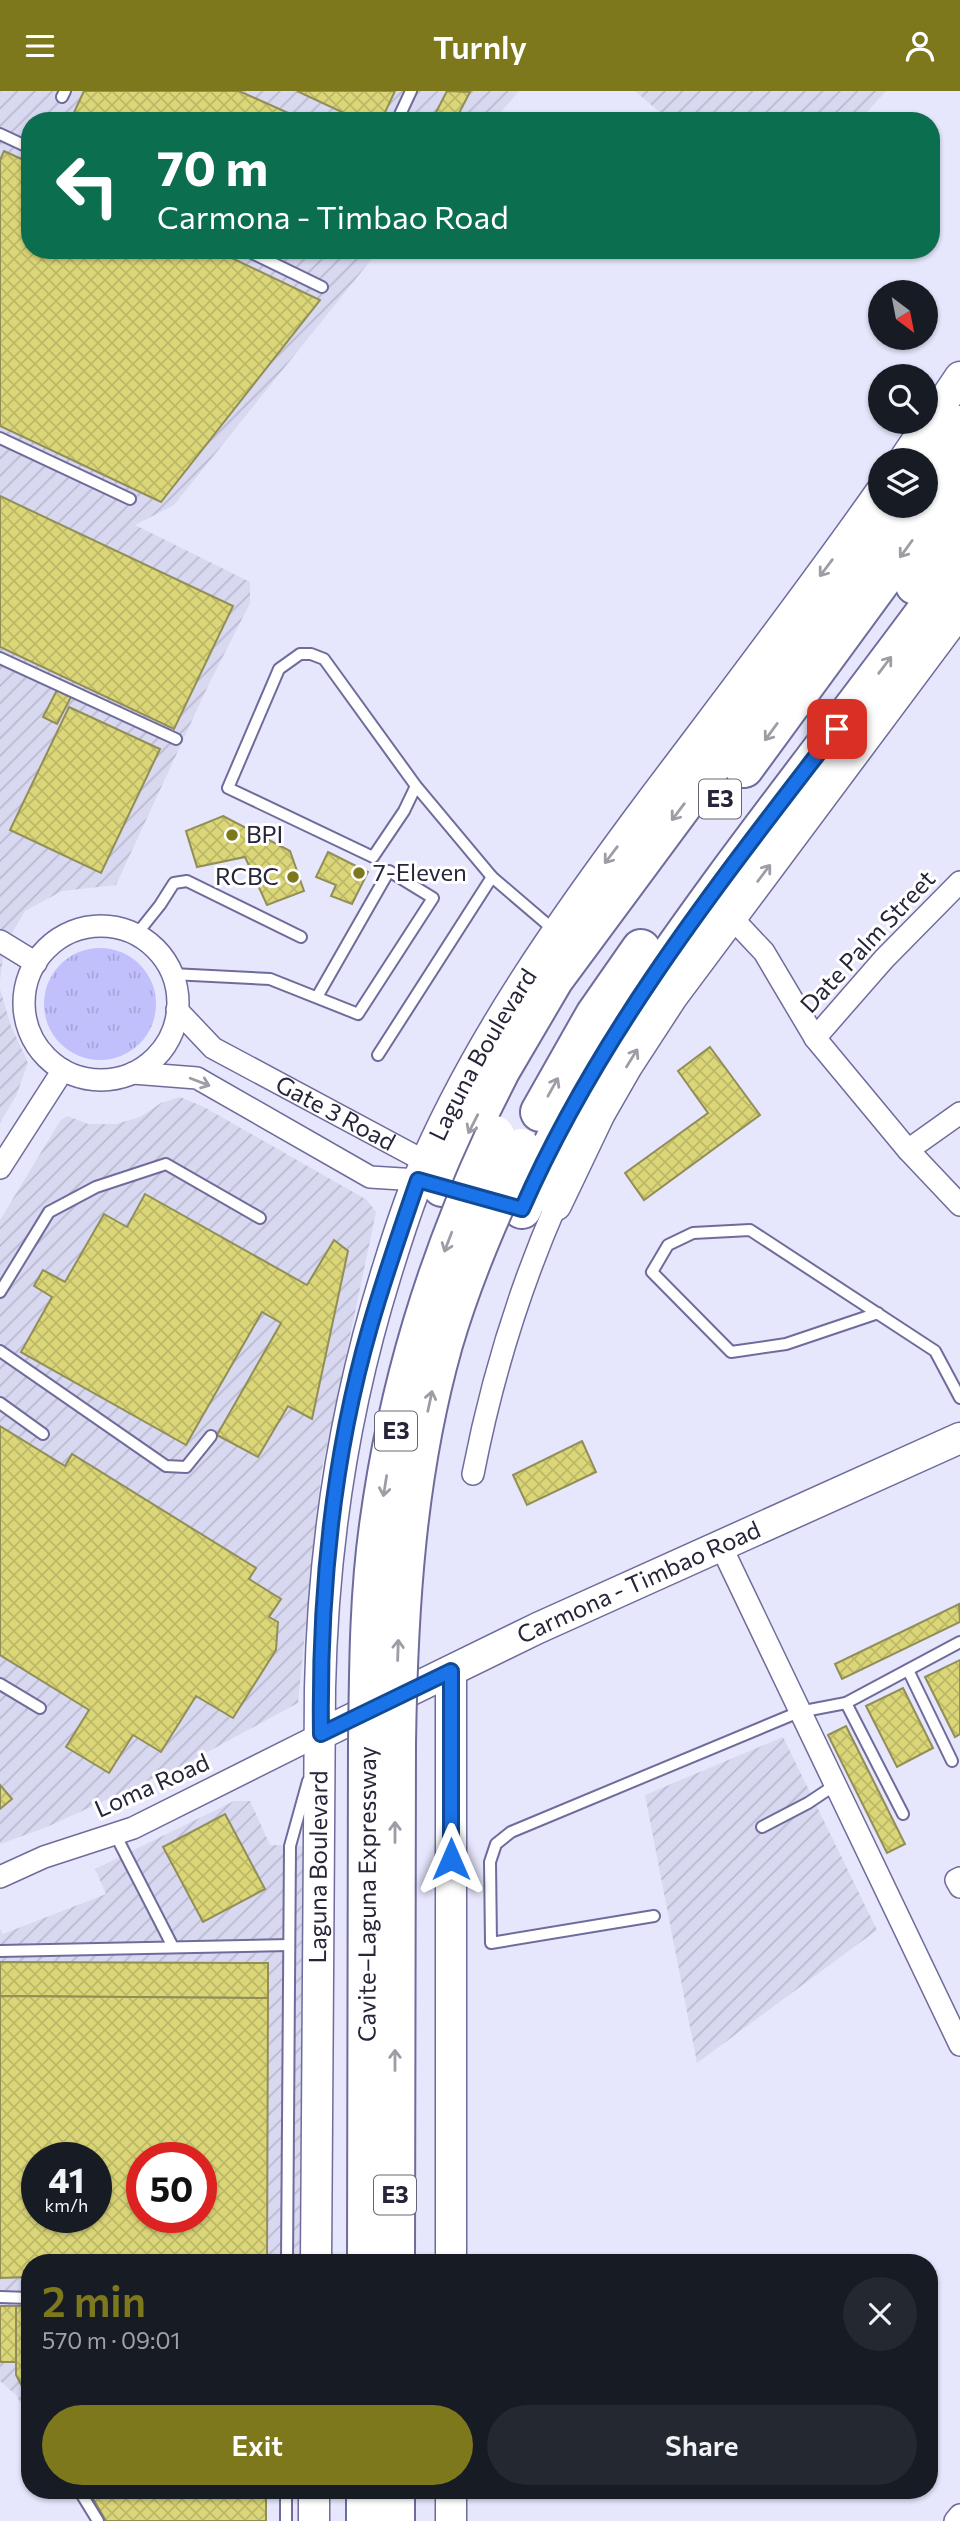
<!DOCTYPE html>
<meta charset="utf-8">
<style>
body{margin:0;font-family:Commissioner,sans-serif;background:#242831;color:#f1f3f6;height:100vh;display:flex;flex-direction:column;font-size:26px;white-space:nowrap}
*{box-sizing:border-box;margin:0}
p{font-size:23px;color:#9ea1a6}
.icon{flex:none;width:38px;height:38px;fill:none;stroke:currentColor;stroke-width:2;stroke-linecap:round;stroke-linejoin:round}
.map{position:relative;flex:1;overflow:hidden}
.panel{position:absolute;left:21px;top:2163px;width:917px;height:245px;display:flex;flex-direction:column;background:#171b24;border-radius:28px;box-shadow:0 2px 5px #0004}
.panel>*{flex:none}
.top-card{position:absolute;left:21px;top:21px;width:919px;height:147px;border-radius:28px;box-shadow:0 2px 5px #0004;background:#0b6e4f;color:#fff;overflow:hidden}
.needle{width:46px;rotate:148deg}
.fabs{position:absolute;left:868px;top:189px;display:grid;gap:14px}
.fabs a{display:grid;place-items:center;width:70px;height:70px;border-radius:50%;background:#171b24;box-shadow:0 2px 5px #0004;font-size:35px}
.speed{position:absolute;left:21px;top:2051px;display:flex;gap:14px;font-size:35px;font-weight:700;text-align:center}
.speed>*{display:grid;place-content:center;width:91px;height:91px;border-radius:50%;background:#171b24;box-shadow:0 2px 5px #0004;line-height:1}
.speed small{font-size:18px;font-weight:400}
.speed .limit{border:10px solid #d22;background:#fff;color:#111}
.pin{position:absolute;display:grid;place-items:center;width:60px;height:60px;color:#fff;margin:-30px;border-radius:14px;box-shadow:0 4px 10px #0006}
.me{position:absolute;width:77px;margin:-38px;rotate:0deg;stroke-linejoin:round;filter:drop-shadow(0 0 5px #0008)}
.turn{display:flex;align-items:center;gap:24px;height:147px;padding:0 21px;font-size:32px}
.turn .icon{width:91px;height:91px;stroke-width:2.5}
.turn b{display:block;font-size:49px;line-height:60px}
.round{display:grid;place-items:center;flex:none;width:74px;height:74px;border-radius:37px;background:#242831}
.headline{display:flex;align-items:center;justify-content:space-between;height:119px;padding:0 21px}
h1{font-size:42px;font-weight:600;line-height:52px;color:#7e781d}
.button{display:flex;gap:14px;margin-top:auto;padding:14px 21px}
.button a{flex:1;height:80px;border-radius:42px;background:#7e781d;color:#fff;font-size:28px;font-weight:600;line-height:80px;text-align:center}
.button a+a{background:#242831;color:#f1f3f6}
header{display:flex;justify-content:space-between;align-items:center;height:91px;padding:0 21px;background:#7e781d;color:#fff;font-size:32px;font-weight:600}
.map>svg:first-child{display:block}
</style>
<header><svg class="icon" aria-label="menu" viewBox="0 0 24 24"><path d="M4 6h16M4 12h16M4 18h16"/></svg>Turnly<svg class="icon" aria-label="person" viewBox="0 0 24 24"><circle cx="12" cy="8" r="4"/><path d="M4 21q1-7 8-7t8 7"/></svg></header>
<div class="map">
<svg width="960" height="2430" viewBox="0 0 960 2430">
<defs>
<pattern id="industrial-furrows" width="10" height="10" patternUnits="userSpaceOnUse" patternTransform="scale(1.75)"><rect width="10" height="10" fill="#d8d8f1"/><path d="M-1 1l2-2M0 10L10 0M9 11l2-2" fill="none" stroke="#b9b9cf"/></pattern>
<pattern id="grass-tufts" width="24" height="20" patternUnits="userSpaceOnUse" patternTransform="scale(1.75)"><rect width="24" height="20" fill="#c1c0fc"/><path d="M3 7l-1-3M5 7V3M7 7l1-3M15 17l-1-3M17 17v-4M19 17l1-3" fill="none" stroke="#a6a5d9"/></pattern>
<pattern id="building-cross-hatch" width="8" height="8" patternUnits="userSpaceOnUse" patternTransform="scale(1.75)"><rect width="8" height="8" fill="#dbd677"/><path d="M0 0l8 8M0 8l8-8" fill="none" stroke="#bcb868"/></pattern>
</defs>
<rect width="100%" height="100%" fill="#e6e6fc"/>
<g fill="url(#industrial-furrows)" fill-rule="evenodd">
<polygon points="0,0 519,0 493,30 30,30 30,159 379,159 174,414 135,434 250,491 250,512 208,595 116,794 62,800 25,820 4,856 0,890"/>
<polygon points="635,0 886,0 859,30 670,30"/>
<polygon points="0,898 11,935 28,972 16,1005 0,1032"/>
<polygon points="180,1006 204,1016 367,1109 376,1121 321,1383 298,1612 185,1673 47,1736 0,1753 0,1129 60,1030 67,1025 88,1033 116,1033 140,1026 161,1012"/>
<polygon points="783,1646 877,1839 697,1972 645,1704"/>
<path d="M 234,1710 L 250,1710 L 270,1754 L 307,1755 L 303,2172 L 30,2172 L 30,2329 L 16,2304 L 0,2290 L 0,1838 L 3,1843 L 106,1803 L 95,1778 ZM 37,2067 L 96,2067 L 96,2126 L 37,2126 ZM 142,2067 L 201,2067 L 201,2126 L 142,2126 Z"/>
</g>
<circle fill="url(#grass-tufts)" cx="100" cy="913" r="56"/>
<g fill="url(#building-cross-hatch)" stroke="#918e58" stroke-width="2" fill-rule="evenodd">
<polygon points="84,0 239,0 306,30 70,30"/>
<polygon points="297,0 395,0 381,30 361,30"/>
<polygon points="447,0 470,1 455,30 435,30 432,29"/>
<polygon points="4,60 30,72 30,159 215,159 320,209 161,411 0,335 0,69"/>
<polygon points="0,405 233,515 174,638 0,556"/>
<polygon points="57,599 71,606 57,633 43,626"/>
<polygon points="69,616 160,658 101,782 10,739"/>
<polygon points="223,725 290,760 304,800 267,814 245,766 197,776 186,740"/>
<polygon points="328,761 368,781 352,813 331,805 336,794 316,786"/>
<polygon points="710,956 760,1024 644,1109 625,1082 708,1022 678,980"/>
<polygon points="145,1103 307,1194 334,1149 348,1160 312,1328 288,1315 258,1366 217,1344 281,1232 262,1221 186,1354 21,1261 52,1206 34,1195 43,1179 65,1191 104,1123 127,1136"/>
<polygon points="0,1335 65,1375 72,1363 256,1477 249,1488 281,1508 269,1526 278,1531 276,1559 233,1627 196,1605 161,1661 133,1644 109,1682 66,1656 89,1619 0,1564"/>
<polygon points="582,1350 596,1381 527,1414 513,1384"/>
<polygon points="959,1513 960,1531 842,1588 835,1573"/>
<polygon points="960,1569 960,1643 955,1646 925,1586"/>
<polygon points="903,1597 933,1657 897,1676 866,1615"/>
<polygon points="846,1635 905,1753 887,1762 828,1644"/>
<polygon points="0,1694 12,1708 0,1718"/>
<polygon points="225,1723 265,1798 203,1831 163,1756"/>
<polygon points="0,1871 268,1872 268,1907 0,1905"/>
<path d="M 0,1905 L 268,1907 L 267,2172 L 30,2172 L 30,2186 L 0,2187 ZM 37,2067 L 96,2067 L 96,2126 L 37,2126 ZM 142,2067 L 201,2067 L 201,2126 L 142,2126 Z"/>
<rect x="0" y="2215" width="16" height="56"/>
<polygon points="16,2215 30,2215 30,2297 23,2297 16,2284"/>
<polygon points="88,2399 266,2399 266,2430 106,2430"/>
</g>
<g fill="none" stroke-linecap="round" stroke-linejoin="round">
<g stroke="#6f6c9c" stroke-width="14">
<g id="service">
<polyline points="62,6 65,0"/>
<polyline points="397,30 411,0"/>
<polyline points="0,43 30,57"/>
<polyline points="246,159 322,196"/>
<polyline points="0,347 130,408"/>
<polyline points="0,567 176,648"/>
<polyline points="416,695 404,720 373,766 228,697 279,578 300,563 311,563 324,568 416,695 492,786 554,839"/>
<polyline points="136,844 160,814 174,792 187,790 301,846"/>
<polyline points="172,883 270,888 358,923 433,807 389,780 317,906"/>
<polyline points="378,964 492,786"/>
<polyline points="0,1201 49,1121 96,1096 166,1073 260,1127"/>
<polyline points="878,1222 786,1253 731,1261 652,1181 668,1154 693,1142 750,1139 935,1260 960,1307"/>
<polyline points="0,1260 166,1375 186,1376 211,1345"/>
<polyline points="0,1312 43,1343"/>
<polyline points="908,1579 952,1670"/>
<polyline points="0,1593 40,1617"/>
<polyline points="846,1612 903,1723"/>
<polyline points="762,1736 808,1712 835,1694"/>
<polyline points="115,1743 173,1856"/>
<polyline points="654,1825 491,1852 490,1771 496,1753 511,1741 799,1621 846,1612 960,1551"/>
<polyline points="0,1860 289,1854"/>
<polyline points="287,2172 290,1755 308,1690"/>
<polyline points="0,2206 30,2207"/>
<polyline points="79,2399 98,2430"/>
<polyline points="286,2430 286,2399"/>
</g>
</g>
<g stroke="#6f6c9c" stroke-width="24">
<g id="minor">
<polyline points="731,826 764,861 815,947 908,1059 960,1114"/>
<circle cx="101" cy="912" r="77"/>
<polyline points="0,850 36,872"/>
<path id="s1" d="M 177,919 L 213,957 L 426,1071"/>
<polyline points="815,947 884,868 960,791"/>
<polyline points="133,982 197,987 370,1086 418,1089"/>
<polyline points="908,1059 960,1022"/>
<polyline points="0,1077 63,979"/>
<path d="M 473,1383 C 491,1290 518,1201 556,1114"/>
<polyline points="720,1453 960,1954"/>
<polyline points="0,1786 44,1766 133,1737 321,1643"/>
<polyline points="960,1787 956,1789 960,1796"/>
<polyline points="955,2430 960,2424"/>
</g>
</g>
<g stroke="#6f6c9c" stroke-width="33">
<g id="secondary">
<polyline points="904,369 960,286"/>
<polyline points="556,1114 600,1022 627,975 672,906 960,520"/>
<polyline points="451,1580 451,2172"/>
<path id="s2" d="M 321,1643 L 538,1537 L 960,1347"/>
<path id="s3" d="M 316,2172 L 320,1597 C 323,1456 344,1318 386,1183 C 396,1151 406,1118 419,1087 C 477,949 565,826 654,707 C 730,606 807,506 880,402"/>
<polyline points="451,2399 451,2430"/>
<polyline points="314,2430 314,2399"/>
</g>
</g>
<g stroke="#6f6c9c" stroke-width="42">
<g id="motorway">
<polyline points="926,384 960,334"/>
<polyline points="915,494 960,430"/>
<polyline points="744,677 960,382"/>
<polyline points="540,1021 595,924 641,858"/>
<polyline points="442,1096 500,980 554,888 904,415"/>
<path d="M 522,1118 C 574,998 648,893 724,789 C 802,683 883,580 960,474"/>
<path id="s4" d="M 367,2172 L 368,1653"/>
<polyline points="395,2172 396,1652"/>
<polyline points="366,2430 366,2399"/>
<polyline points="395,2430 395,2399"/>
</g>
</g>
<use href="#service" stroke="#fff" stroke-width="10"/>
<use href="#minor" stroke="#fff" stroke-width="21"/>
<use href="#secondary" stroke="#fff" stroke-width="30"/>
<use href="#motorway" stroke="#fff" stroke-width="38"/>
<g stroke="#6f6c9c" stroke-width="42" stroke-linecap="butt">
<g id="motorway-bridge">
<path d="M 396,1652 C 398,1518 406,1384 443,1253 C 463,1185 491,1121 521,1057"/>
<path d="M 368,1653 C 369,1580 369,1507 379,1435 C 398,1295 436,1171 495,1044"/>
</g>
</g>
<use href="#motorway-bridge" stroke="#fff" stroke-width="38"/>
</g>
<defs><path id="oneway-shaft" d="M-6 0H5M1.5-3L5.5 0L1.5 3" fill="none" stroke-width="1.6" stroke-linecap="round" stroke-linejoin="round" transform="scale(1.75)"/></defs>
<g stroke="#9d9da6">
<use href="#oneway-shaft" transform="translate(906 458) rotate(126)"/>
<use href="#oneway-shaft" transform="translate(826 477) rotate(127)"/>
<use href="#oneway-shaft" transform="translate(885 574) rotate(-53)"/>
<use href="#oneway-shaft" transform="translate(771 641) rotate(126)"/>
<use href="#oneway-shaft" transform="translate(678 721) rotate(127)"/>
<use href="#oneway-shaft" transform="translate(611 764) rotate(127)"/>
<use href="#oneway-shaft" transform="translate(764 782) rotate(-53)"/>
<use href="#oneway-shaft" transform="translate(632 967) rotate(-58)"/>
<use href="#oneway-shaft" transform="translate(200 991) rotate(21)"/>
<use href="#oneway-shaft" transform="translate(553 996) rotate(-61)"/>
<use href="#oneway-shaft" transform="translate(473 1033) rotate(117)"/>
<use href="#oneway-shaft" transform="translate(448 1151) rotate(111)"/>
<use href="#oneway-shaft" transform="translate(430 1310) rotate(-78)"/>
<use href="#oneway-shaft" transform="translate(385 1395) rotate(99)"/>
<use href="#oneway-shaft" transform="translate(398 1559) rotate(-88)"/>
<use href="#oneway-shaft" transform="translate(395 1741) rotate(-90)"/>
<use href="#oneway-shaft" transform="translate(395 1969) rotate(-90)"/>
</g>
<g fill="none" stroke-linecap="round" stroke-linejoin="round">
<g stroke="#114b97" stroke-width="18">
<path id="route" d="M 451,1768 L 451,1580 L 321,1643 C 319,1507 332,1368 370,1236 C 384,1187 401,1138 418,1089 L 522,1118 C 599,942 721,789 837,638"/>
</g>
<use href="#route" stroke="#1a73e8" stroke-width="12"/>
</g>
<g fill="#7e781d" stroke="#fff" stroke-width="2.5">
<circle cx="232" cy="744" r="7"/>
<circle cx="359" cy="782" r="7"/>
<circle cx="293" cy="786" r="7"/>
</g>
<g text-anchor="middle" stroke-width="6" stroke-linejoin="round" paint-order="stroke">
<g fill="#fff" stroke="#676674" stroke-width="2">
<rect x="699" y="688.5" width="42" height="39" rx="5"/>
<rect x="375" y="1320.5" width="42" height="39" rx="5"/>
<rect x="374" y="2084.5" width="42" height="39" rx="5"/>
</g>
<g font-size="23" font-weight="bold" fill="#262539">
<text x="720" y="716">E3</text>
<text x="396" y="1348">E3</text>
<text x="395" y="2112">E3</text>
</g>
<g font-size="24" fill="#262539" stroke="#fff" text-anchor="start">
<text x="246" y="752">BPI</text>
<text x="373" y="790">7-Eleven</text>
<text x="279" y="794" text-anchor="end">RCBC</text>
</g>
<g font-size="24" fill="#262539" stroke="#fff">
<text transform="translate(868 851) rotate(-47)" y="8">Date Palm Street</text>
<text dy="8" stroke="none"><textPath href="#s3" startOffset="1236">Laguna Boulevard</textPath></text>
<text dy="8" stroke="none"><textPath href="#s1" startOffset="191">Gate 3 Road</textPath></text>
<text dy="8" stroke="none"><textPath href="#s2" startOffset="352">Carmona - Timbao Road</textPath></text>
<text transform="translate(152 1695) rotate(-24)" y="8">Loma Road</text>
<text dy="8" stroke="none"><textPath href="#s3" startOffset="396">Laguna Boulevard</textPath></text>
<text dy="8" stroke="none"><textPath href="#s4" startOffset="369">Cavite–Laguna Expressway</textPath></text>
</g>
</g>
</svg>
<div class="fabs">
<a><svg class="needle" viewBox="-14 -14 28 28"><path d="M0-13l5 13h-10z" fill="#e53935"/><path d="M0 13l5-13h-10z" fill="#9ea1a6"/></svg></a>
<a><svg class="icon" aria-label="search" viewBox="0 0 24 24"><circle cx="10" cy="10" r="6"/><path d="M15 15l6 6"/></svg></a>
<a><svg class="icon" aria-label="layers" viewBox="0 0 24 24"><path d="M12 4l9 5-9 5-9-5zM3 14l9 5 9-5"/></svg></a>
</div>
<div class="speed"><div>41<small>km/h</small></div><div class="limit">50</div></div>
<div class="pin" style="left:837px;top:638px;background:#d93025"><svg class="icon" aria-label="arrive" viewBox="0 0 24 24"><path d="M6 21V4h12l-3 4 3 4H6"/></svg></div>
<svg class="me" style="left:451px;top:1768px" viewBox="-20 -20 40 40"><path d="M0-17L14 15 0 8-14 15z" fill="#1a73e8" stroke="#fff" stroke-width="4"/></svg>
<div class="top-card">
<div class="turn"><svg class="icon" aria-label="left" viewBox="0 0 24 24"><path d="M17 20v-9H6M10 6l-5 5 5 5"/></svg><div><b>70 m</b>Carmona - Timbao Road</div></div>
</div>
<section class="panel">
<div class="headline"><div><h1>2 min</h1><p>570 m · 09:01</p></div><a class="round"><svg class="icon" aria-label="close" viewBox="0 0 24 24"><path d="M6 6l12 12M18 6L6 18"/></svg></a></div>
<div class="button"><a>Exit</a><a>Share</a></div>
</section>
</div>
